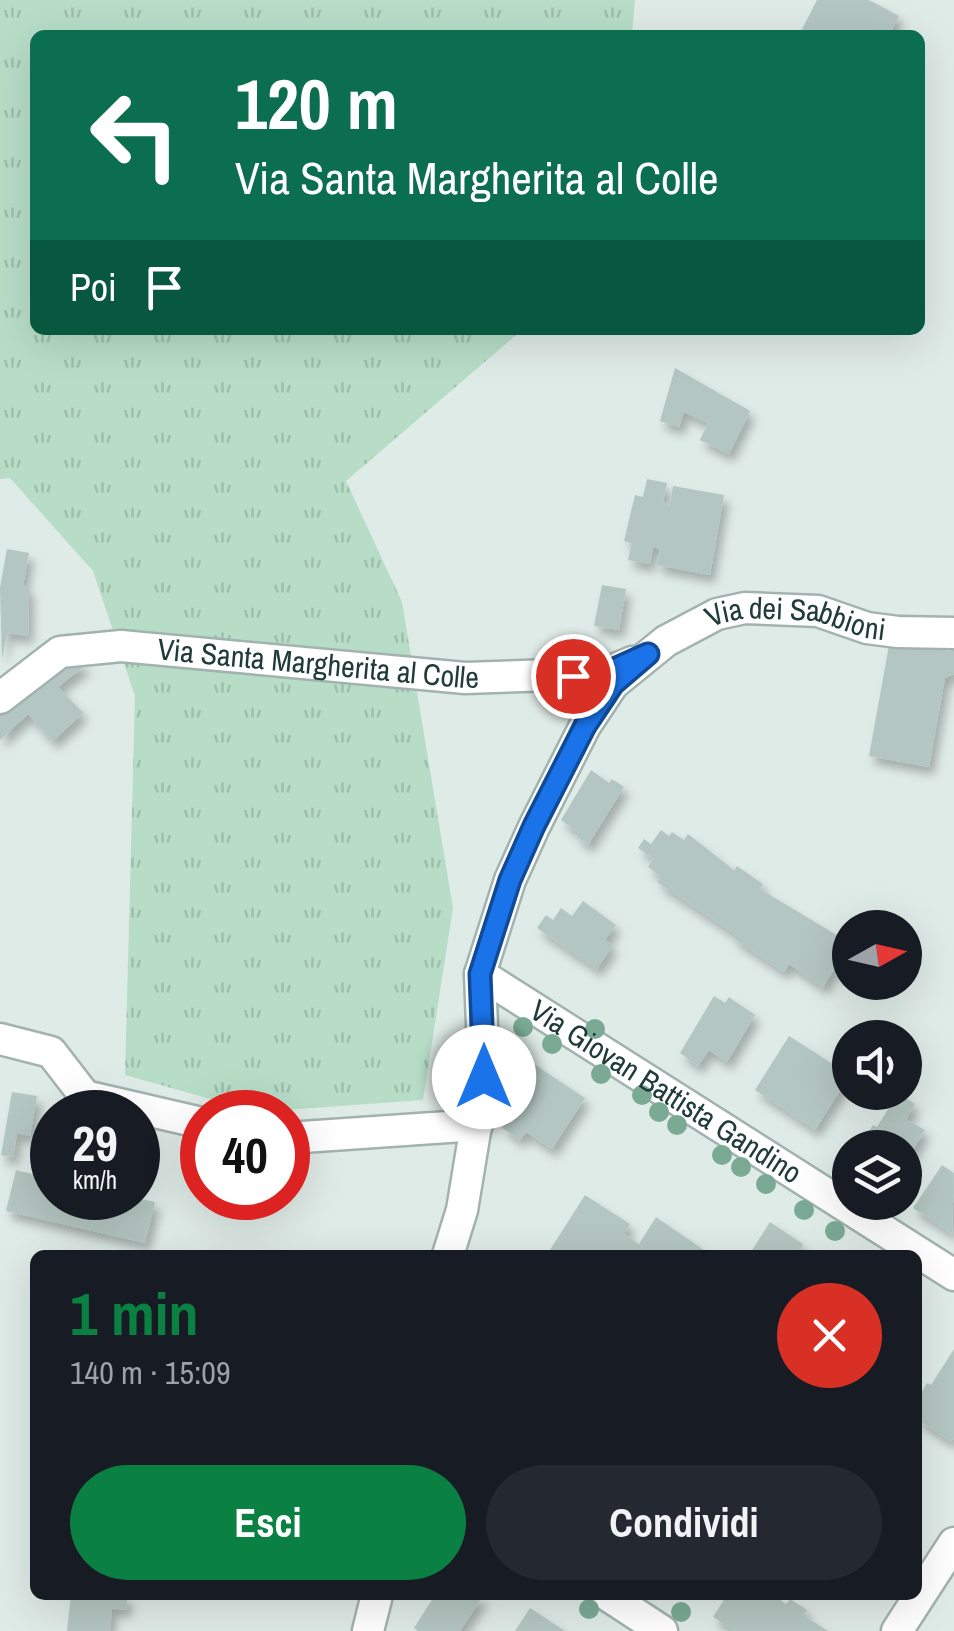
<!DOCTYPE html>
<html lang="it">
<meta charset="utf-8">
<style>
body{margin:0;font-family:"Archivo Narrow",sans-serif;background:#242831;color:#f1f3f6;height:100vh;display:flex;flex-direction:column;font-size:38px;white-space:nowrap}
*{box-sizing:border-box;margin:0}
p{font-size:32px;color:#9ea1a6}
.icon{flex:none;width:55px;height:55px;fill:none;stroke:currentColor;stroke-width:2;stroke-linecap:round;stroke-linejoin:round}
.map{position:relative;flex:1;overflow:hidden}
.panel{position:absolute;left:30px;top:1250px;width:892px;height:350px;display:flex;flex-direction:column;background:#171b24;border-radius:15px;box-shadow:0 10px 40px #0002}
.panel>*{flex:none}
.banner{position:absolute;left:30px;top:30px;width:895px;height:305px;border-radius:15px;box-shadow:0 10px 40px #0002;background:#0b6e4f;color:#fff;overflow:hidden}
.needle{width:65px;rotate:82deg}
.buttons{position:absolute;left:832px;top:910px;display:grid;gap:20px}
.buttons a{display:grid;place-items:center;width:90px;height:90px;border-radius:50%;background:#171b24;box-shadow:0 10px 40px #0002;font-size:50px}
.speed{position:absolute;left:30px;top:1090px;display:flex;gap:20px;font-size:50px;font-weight:700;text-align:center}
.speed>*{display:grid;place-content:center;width:130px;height:130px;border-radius:50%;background:#171b24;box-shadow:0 10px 40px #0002;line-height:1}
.speed small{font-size:25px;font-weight:400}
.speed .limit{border:15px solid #d22;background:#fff;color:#111}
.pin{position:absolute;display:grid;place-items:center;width:85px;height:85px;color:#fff;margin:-42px;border:5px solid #fff;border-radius:50%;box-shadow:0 2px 10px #0007}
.me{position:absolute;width:110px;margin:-55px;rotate:0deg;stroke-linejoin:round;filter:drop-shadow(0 0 8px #0008)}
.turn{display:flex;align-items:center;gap:35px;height:210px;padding:0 40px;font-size:45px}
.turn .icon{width:130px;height:130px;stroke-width:2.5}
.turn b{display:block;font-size:70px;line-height:85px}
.then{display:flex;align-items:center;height:95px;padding:0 40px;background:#0003;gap:20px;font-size:38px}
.round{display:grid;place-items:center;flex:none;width:105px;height:105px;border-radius:52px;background:#242831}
.overview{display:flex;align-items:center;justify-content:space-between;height:170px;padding:0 40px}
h1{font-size:60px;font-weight:700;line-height:75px;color:#0b8043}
.cta{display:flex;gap:20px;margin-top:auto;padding:20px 40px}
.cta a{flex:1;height:115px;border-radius:60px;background:#0b8043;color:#fff;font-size:40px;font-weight:700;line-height:115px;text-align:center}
.cta a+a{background:#242831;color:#f1f3f6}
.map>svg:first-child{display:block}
</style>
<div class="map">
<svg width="954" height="1631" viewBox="0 0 954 1631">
<defs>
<pattern id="grass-tufts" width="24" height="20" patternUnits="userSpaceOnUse" patternTransform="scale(2.5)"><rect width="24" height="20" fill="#b7ddc7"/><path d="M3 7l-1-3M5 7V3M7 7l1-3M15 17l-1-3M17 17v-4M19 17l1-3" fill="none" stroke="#9dbfac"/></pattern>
<filter id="shadow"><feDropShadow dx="5" dy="8" stdDeviation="5" flood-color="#0004"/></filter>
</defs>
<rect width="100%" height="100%" fill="#dfebe7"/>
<polygon fill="url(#grass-tufts)" points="0,0 635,0 632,35 35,35 35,330 522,330 346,481 402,602 453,908 423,1100 257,1112 125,1075 135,696 93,571 10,478 0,479"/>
<g fill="#b4c6c1" filter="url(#shadow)">
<polygon points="817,0 869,0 899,16 889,35 799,35"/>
<polygon points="675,368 750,411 729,454 700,440 708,423 684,412 679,427 660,421"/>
<polygon points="647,479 667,483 663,502 670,505 673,486 724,495 710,575 657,565 660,549 653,547 650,564 628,560 632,543 624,541 635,495 643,497"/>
<polygon points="7,549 29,553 23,586 29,588 28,636 7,633 2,659 0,588"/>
<polygon points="602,585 626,589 619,630 594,626"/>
<polygon points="890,640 949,651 954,649 954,674 945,678 929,767 869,756"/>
<polygon points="61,656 87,664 58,687 83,713 53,741 28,714 0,740 0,704"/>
<polygon points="591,770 609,783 612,779 624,787 588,845 577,837 579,833 561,820"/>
<polygon points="661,830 669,836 672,832 684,840 688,834 734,870 737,866 763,884 760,889 850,943 850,974 837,965 823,987 789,964 784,972 733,938 735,934 657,882 661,876 648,867 654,859 638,848 644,839 651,844"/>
<polygon points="583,901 616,925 605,940 613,945 597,969 537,928 546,915 553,920 561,908 572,916"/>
<polygon points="714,996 725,1003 729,997 755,1015 727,1062 709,1050 698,1066 680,1053"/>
<polygon points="789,1036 850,1075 815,1130 755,1090"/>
<polygon points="528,1060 585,1098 552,1149 526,1132 520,1140 502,1128 522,1092 511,1085"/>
<polygon points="12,1092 37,1096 30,1136 17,1133 13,1157 1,1155"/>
<polygon points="898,1093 915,1104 906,1119 925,1130 905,1163 905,1148 858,1148 873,1125 877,1127"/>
<polygon points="942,1165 954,1173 952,1234 913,1208"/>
<polygon points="16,1170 52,1179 52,1198 136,1198 155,1202 145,1243 6,1211"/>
<polygon points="585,1195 630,1224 624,1234 639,1244 656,1217 704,1250 700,1255 558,1255 550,1250"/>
<polygon points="770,1222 803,1244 796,1255 749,1255"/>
<polygon points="954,1349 954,1438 952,1442 918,1420 918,1393 920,1395 927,1383 931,1385"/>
<polygon points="71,1595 128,1595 126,1610 112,1608 110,1631 67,1631"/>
<polygon points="435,1595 484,1595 460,1631 418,1631 414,1628"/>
<polygon points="724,1595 766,1595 771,1598 773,1595 786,1604 790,1599 807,1610 803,1615 828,1631 735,1631 713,1617 725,1598"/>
<polygon points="530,1608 565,1631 515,1631"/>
</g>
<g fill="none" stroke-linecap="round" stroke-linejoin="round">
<g stroke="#a2b3af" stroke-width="35">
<g id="minor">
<path id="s1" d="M 0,698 L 60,652 L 121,646 L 465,678 L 606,673 L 632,662"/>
<path id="s2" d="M 480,974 L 954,1275"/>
<polyline points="0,1039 51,1052 85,1096 202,1123"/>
<polyline points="288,1138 477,1125"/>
<path id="s3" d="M 448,1255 L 462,1210 L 484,1077 L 480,974 L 510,880 L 534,827 L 585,726 L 613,684 L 666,641 L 717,614 L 745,608 L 818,611 L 867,628 L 898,632 L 954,633"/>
<polyline points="607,1595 662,1631"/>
<polyline points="368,1631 377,1595"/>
<polyline points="897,1631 954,1543"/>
</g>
</g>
<use href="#minor" stroke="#fff" stroke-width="30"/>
</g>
<g fill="#7baa94">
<circle cx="523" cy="1027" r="10"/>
<circle cx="595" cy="1029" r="10"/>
<circle cx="552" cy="1044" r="10"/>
<circle cx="601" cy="1074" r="10"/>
<circle cx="642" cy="1095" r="10"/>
<circle cx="659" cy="1112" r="10"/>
<circle cx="677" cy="1125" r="10"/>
<circle cx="722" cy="1155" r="10"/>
<circle cx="741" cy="1167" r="10"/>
<circle cx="766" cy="1184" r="10"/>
<circle cx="804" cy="1210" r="10"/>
<circle cx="835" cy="1231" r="10"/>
<circle cx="589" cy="1609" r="10"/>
<circle cx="681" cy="1612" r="10"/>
</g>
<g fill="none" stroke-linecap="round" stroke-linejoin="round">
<g stroke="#114b97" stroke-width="25">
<polyline id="route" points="484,1077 480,974 510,880 534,826 585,726 613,684 648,654 606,673 573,676"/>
</g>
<use href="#route" stroke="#1a73e8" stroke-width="18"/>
</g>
<g text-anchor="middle" stroke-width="8" stroke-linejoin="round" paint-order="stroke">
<g font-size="30" fill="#203c38" stroke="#f0f8f5">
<text dy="10" stroke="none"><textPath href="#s3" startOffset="812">Via dei Sabbioni</textPath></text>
<text dy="10" stroke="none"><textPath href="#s1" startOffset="335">Via Santa Margherita al Colle</textPath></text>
<text dy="10" stroke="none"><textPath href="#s2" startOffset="220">Via Giovan Battista Gandino</textPath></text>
</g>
</g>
</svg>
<div class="buttons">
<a><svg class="needle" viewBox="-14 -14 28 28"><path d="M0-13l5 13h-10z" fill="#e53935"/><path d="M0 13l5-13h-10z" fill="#9ea1a6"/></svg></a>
<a><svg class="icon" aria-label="sound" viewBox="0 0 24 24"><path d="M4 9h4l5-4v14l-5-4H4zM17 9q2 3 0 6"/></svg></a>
<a><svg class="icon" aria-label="layers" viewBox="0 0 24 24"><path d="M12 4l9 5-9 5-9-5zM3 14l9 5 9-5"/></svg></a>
</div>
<div class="speed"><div>29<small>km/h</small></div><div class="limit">40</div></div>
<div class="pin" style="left:573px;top:676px;background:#d93025"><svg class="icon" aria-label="arrive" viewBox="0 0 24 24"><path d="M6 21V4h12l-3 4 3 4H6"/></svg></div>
<svg class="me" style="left:484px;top:1077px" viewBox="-20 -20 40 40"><circle r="19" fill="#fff"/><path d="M0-13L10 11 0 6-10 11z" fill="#1a73e8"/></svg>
<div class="banner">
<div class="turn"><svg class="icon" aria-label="left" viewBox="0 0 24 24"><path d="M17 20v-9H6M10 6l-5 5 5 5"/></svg><div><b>120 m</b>Via Santa Margherita al Colle</div></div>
<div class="then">Poi<svg class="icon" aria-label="arrive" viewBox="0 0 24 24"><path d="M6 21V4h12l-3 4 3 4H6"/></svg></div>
</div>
<section class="panel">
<div class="overview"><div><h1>1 min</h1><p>140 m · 15:09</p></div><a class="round" style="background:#d93025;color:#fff"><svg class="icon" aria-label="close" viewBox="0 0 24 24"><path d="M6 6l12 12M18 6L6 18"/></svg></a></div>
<div class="cta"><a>Esci</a><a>Condividi</a></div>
</section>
</div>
